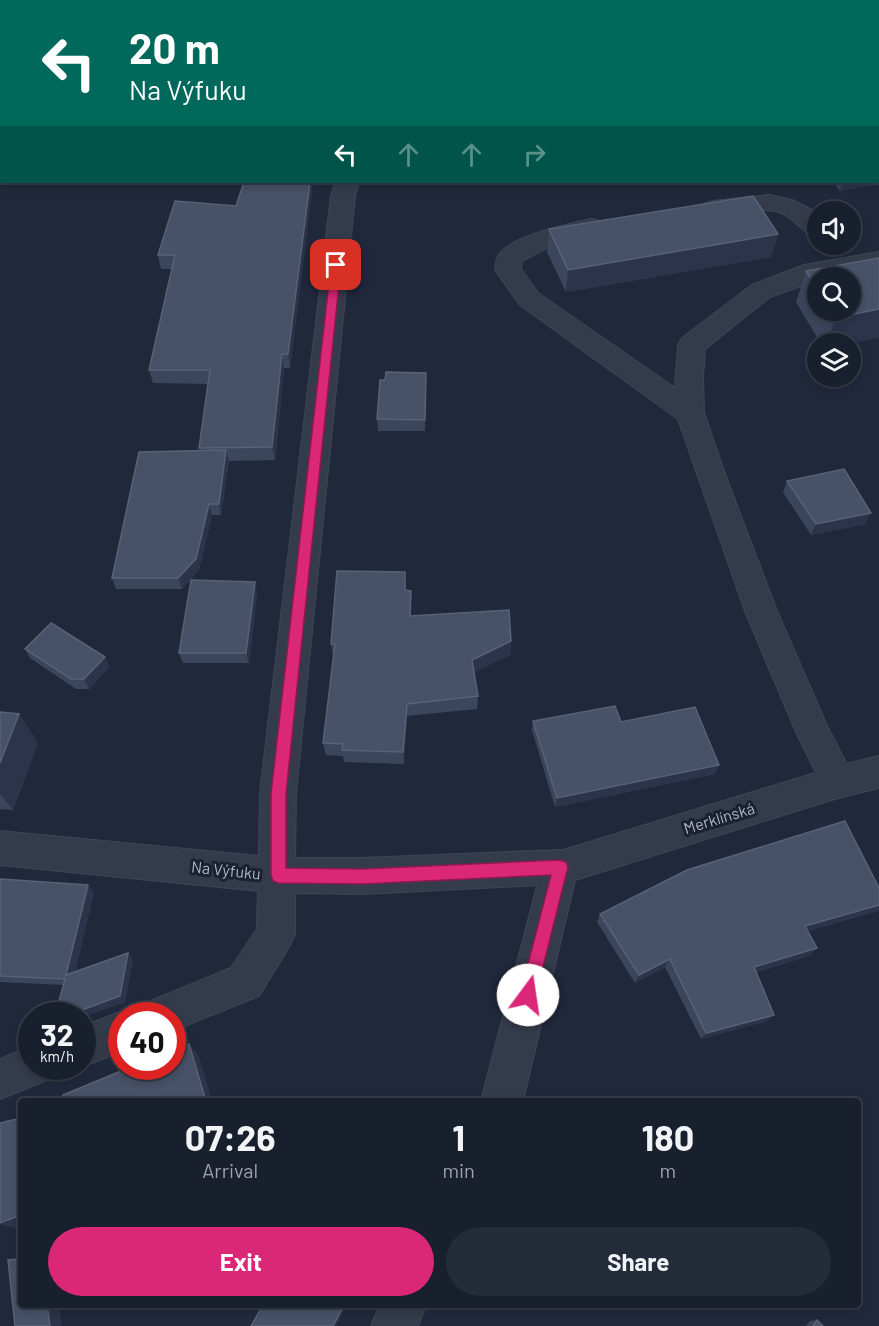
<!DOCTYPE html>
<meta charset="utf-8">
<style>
body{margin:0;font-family:Barlow,sans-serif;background:#252c39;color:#f1f3f6;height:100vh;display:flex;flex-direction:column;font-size:22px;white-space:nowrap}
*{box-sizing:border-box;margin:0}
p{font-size:20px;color:#9fa2aa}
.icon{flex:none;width:33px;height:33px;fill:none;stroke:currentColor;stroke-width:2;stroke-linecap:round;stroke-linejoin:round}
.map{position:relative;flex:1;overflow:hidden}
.sheet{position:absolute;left:18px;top:1098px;width:843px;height:210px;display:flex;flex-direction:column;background:#181f2d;border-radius:6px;box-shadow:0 3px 9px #0003,0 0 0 2px #363d49}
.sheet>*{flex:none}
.top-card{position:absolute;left:0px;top:0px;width:879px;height:183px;box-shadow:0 3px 9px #0003,0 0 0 2px #363d49;background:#00695c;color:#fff;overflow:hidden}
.tools{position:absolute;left:807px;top:201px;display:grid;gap:12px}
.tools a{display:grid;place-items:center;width:54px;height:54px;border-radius:50%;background:#181f2d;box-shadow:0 3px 9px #0003,0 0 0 2px #363d49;font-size:30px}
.speed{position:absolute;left:18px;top:1002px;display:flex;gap:12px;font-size:30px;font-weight:700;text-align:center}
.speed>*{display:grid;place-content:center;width:78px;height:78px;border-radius:50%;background:#181f2d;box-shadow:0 3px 9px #0003,0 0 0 2px #363d49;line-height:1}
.speed small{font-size:15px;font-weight:400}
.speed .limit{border:9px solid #d22;background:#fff;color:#111}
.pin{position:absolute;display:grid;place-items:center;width:51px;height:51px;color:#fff;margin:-26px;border-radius:12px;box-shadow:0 3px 9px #0006}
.me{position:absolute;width:66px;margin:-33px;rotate:14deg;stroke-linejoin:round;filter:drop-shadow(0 0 4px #0008)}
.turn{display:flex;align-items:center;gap:21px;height:126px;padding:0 30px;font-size:27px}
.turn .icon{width:78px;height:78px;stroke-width:2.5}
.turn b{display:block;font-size:42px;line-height:51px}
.lanes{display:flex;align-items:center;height:57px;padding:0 30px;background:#0003;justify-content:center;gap:30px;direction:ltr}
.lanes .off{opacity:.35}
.eta{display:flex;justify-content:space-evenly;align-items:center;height:102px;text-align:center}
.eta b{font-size:36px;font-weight:700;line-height:42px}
.button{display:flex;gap:12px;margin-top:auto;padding:12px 30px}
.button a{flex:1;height:69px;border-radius:36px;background:#db2777;color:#fff;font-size:24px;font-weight:700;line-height:69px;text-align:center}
.button a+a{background:#252c39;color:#f1f3f6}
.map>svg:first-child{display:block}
</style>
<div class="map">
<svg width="879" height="1326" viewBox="0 0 879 1326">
<rect width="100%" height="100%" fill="#20293c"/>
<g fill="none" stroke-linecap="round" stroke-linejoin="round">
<g stroke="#3e4555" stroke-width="2">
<g id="service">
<polygon points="100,0 117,0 99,2"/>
<polygon points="0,113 2,113 0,125"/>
</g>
</g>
<g stroke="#3e4555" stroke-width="2">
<g id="minor">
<polygon points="441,0 461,0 440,2"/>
<polygon points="846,0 872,0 873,2 847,2"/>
<polygon points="335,182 359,182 355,196 296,793 295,858 362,858 560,850 573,855 578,867 573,879 560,884 362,894 295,893 295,934 289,947 259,996 172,1031 172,1016 142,1016 148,1002 231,968 257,929 258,891 0,865 0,831 259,856 260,793 331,196"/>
<path d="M 770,195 L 792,200 L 816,212 L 818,238 C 801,233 794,215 775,211 C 751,207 727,220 704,214 L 701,209 L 704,204 L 713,201 Z"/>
<path d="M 591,219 L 600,221 L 603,227 L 600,233 L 548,247 L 522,261 L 521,269 L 538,293 L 675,388 L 678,345 L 682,338 L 752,285 L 804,265 L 879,252 L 879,268 L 831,278 L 818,278 L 818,280 L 770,297 L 705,349 L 703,377 L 704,413 L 728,482 L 777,611 L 827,726 L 856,782 L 850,793 L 838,798 L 826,793 L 796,732 L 745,611 L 678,419 L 520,305 L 495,270 C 496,264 496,256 501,252 C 518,234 567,225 591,219 Z"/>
<polygon points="122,1011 133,1016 122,1016 122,1051 82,1067 81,1066 82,1066 82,1027"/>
<polygon points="32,1046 32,1066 53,1066 47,1080 0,1099 0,1059"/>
</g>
</g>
<g stroke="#3e4555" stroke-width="2">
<g id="tertiary">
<polygon points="879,756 879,788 838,798 575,880 523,1101 481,1101 542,867 547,855 838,766"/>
<polygon points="380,1305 426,1305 418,1326 371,1326"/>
</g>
</g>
<use href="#service" fill="#343c4c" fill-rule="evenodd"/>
<use href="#minor" fill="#343c4c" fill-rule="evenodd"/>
<use href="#tertiary" fill="#343c4c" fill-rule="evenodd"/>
</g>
<g fill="#3b455b" fill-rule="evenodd">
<polygon points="879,120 879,184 840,191 833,182 878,182"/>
<polygon points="313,182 290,368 284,368 275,460 229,461 221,515 212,515 199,570 182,589 116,589 112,578 200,450 199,448 208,384 153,383 149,370 172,269 161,269 158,255 236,206"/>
<polygon points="549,229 778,234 771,257 566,292 547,252"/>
<path d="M 879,258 L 850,344 L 821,344 L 796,302 L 806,271 ZM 818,278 L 850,310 L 818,310 Z"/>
<polygon points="426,385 425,431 378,431 377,419"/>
<polygon points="787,481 865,524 811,535 783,492"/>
<polygon points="257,592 249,663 183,663 179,653"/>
<polygon points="411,605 411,616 511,641 510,655 474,672 478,696 477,709 407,716 404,764 344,762 343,756 326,755 323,743 333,657 331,644"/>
<polygon points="25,649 105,657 109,667 89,689 76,689 30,658"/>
<polygon points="0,712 19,714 38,743 13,810 0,809"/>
<polygon points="533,721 621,722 715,774 555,807 532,730"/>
<polygon points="0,879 94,892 75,972 128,953 133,960 125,1002 82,1017 82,1016 63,985 0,982"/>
<polygon points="879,888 879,910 878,911 808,931 817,948 809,956 756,972 774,1015 767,1021 701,1039 665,967 635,983 597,922 600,914"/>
<polygon points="817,1320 823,1326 806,1326 810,1321"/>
</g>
<g fill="#2b344a">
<polygon points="7,0 27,0 25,2 5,2"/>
<polygon points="409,0 421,0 419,2 407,2"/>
<polygon points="600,0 615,0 613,2 598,2"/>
<polygon points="2,4 2,19 0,20 0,5"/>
<polygon points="879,162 879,184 840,191 843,182 878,182 878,163"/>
<polygon points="310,182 313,182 290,368 288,354"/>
<polygon points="778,234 771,257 566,292 568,270"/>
<polygon points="879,309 879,338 850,344 826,344 836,318"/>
<polygon points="282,354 284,368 275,460 272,447"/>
<polygon points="226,450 229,461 221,515 219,504"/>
<polygon points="209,504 212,515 199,570 182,589 178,578"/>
<polygon points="871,513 865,524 811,535 816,524"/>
<polygon points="255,582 257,592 249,663 246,653"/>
<polygon points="511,641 510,655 472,673 472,660"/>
<polygon points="105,657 109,667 89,689 84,679"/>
<polygon points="407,704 407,716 404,764 403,752"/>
<polygon points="19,714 38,743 13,810 0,794 0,763"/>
<polygon points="719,765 715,774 555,807 557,798"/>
<polygon points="88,885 94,892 73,981 66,975"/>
<polygon points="879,905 879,910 878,911 798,934 805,926"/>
<polygon points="817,948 809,956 748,975 754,967"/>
<polygon points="128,953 133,960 125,1002 82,1017 82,1016 66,1016"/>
<polygon points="670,959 665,967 635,983 639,975"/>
<polygon points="774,1015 767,1021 701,1039 706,1033"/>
<polygon points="189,1044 199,1056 212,1101 206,1101"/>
<polygon points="21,1215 21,1228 18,1229 0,1224"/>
<polygon points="47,1305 59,1305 62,1326 50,1326"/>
<polygon points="344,1305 347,1305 336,1326 333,1326"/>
</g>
<g fill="#475167" stroke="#586176" stroke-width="1.5">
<polygon points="0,0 7,0 5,2 2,2 2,4 0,5"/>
<polygon points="297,0 409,0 407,2 296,2"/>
<polygon points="528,0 600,0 598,2 527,2"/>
<polygon points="878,120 879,120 879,162 878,163"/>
<polygon points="244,182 310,182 288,354 282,354 272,447 199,448 210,370 149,370 175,255 158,255 175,201 236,206"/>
<polygon points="753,196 778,234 568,270 549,229"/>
<polygon points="879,258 879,309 836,318 831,310 850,310 850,278 818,278 818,289 806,271"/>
<polygon points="386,372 426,373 425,420 377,419 380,380 385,380"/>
<polygon points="226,450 219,504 209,504 196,559 178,578 112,578 139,452"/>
<polygon points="844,469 871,513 816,524 787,481"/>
<polygon points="337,571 405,572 405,590 411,591 410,616 509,610 511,641 472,660 478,696 407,704 403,752 342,750 343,744 323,743 335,644 331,644"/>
<polygon points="191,580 255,582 246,653 179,653"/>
<polygon points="51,623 105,657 84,679 71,679 25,649"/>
<polygon points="615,706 621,722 695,707 719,765 557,798 533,721"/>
<polygon points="0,712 19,714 0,763"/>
<polygon points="845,821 879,888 879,905 805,926 817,948 754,967 774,1015 706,1033 670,959 639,975 600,914 687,870"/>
<polygon points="0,879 88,885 66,975 128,953 120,996 66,1016 55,1016 65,979 0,976"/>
<polygon points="189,1044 206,1101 64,1101 63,1095 133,1066 172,1066 172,1051"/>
<polygon points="21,1118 21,1215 0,1223 0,1123"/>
<polygon points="21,1259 21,1305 47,1305 50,1326 15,1326 8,1260"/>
<polygon points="263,1305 344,1305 333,1326 251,1326"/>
<polygon points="817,1320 823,1326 813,1326"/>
</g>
<polygon fill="#db2777" stroke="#8e194d" stroke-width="1.5" points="336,262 341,265 286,794 286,868 362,869 560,860 566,862 568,867 536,995 534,1000 528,1003 523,1000 520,995 551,875 362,884 278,883 273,881 271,875 271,794 331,265"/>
<g text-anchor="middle" stroke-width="6" stroke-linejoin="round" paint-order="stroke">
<g font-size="16" fill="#afb6c8" stroke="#1a2131">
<text transform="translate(719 818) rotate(-17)" y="6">Merklínská</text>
<text transform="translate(226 870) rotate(6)" y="6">Na Výfuku</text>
</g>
</g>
</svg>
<div class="tools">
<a><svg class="icon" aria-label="sound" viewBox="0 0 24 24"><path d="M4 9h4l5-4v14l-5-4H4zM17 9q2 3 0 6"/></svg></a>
<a><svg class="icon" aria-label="search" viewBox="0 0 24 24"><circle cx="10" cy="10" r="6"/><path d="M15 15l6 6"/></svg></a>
<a><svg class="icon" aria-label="layers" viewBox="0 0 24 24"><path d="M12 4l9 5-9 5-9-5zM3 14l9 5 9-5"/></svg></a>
</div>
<div class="speed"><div>32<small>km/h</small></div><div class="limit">40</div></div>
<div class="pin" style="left:336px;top:265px;background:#d93025"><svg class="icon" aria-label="arrive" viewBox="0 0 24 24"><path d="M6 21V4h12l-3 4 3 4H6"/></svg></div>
<svg class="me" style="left:528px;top:995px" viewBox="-20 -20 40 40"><circle r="19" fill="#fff"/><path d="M0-13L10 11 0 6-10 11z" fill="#db2777"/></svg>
<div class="top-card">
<div class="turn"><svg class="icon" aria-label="left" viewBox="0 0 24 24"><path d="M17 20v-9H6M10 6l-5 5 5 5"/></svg><div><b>20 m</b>Na Výfuku</div></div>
<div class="lanes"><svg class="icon" aria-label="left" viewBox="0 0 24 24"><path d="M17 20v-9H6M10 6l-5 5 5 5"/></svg><svg class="icon off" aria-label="ahead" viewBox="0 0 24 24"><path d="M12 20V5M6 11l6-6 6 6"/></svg><svg class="icon off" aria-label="ahead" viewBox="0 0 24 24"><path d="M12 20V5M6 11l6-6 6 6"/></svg><svg class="icon off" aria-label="right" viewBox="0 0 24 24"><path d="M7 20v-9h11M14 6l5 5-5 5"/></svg></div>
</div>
<section class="sheet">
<div class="eta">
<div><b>07:26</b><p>Arrival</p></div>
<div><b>1</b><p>min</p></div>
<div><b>180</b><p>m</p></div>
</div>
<div class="button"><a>Exit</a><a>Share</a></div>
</section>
</div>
